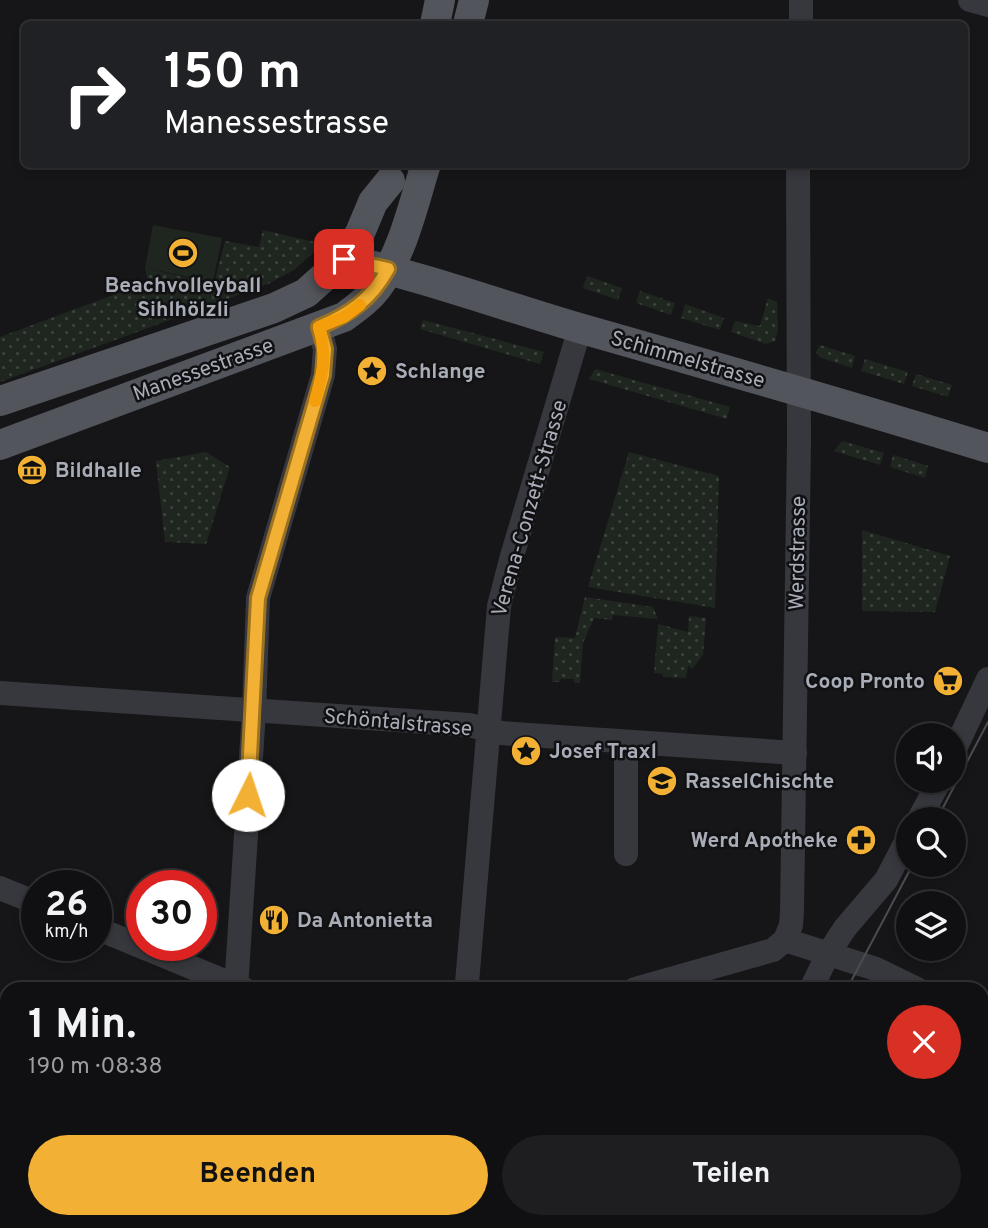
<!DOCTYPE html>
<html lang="de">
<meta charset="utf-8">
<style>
body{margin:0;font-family:Overpass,sans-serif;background:#1e1e20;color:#f1f3f6;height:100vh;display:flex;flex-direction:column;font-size:26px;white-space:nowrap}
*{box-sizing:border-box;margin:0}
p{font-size:23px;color:#9c9d9f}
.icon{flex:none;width:38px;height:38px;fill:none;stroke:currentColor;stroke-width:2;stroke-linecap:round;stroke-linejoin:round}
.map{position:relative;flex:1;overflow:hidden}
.panel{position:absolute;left:0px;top:982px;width:989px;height:247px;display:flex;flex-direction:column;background:#101012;border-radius:21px 21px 0 0;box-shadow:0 4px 10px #0003,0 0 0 2px #303032}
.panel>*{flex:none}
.guide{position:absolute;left:21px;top:21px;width:947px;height:147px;border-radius:10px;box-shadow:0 4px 10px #0003,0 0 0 2px #303032;background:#202124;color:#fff;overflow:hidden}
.controls{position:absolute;left:896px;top:723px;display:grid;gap:14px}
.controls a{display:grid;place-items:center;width:70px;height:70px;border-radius:50%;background:#101012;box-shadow:0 4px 10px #0003,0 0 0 2px #303032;font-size:35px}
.speed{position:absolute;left:21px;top:870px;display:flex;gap:14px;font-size:35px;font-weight:700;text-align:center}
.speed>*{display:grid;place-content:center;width:91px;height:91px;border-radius:50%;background:#101012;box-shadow:0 4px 10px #0003,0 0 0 2px #303032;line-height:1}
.speed small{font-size:18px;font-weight:400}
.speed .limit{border:10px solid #d22;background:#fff;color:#111}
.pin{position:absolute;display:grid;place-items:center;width:60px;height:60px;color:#fff;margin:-30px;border-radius:14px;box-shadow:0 4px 10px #0006}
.me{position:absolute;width:77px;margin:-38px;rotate:4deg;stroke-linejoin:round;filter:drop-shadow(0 0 5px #0008)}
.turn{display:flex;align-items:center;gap:24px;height:147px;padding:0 28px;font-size:32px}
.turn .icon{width:91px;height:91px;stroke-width:2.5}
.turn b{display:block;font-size:49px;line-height:60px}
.round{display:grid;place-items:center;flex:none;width:74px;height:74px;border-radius:37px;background:#1e1e20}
.summary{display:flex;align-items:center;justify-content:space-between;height:119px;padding:0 28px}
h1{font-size:42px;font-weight:700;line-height:52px}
.action{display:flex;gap:14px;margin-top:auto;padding:14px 28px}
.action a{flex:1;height:80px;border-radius:42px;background:#f2b134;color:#111;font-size:28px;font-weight:700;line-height:80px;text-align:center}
.action a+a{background:#1e1e20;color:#f1f3f6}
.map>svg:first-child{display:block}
</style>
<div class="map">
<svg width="988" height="1228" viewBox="0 0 988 1228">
<defs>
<pattern id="grass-dots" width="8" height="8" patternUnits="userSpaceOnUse" patternTransform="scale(1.75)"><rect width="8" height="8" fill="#1e261f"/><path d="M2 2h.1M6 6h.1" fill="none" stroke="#3c433d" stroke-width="1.8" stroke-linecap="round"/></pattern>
</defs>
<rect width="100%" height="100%" fill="#161618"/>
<g fill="url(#grass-dots)">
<polygon points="263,230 323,244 294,270 268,284 0,382 0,337 148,282 145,268 214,284 225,241 259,247"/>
<polygon points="587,276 622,288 618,300 583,288"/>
<polygon points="640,291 675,303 671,315 636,303"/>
<polygon points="768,298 777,302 778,330 775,341 766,344 731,332 735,321 760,326"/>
<polygon points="685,304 724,318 720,330 681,318"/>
<polygon points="423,320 544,352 540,364 420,329"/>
<polygon points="820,345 855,356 852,368 819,357 816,352"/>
<polygon points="865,359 908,372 904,384 861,371"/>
<polygon points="595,369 730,407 727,419 589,379"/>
<polygon points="916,374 952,385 948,397 912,386"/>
<polygon points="842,441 884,453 880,465 834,451"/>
<polygon points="206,452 230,467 206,544 165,542 156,461"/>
<polygon points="629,452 719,476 715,608 588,587"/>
<polygon points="893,455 928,466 925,478 890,467"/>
<polygon points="862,530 950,556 935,612 862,611"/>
<polygon points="585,597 653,607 658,619 613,615 612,620 594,618 583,643 580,683 574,683 574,679 561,679 560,682 552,682 555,637 575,638"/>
<polygon points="689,616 706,618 703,655 692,669 688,666 686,678 663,677 663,674 654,673 658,624 688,632"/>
</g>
<polygon fill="#1e261f" points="153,225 222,238 213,282 145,268"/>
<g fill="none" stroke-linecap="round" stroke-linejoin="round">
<g stroke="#37383d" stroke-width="24">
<polyline points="970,0 988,5"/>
<polyline points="801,24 801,0"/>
<polyline points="0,693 469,725 501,733 795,753"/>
<polyline points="954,751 988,679"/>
<polyline points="919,819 940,780"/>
<polyline points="626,854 626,742"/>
<polyline points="0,888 37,903"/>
<polyline points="96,928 244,989"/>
<polyline points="785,940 791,925 792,912 799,442 798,164"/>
<polyline points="785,940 876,969 917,989"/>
<polyline points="236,989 254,711 258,598 323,375 325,349 319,327"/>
<polyline points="469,989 467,983 499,606 512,556 580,328"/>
<polyline points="635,989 773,950 785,940"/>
<polyline points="811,989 828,954 845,928 886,880 908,838"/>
<polyline points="982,1019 988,1022"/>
<polyline points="982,1206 988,1206"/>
<polyline points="815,1222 816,1228"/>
<polyline points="111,1228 123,1222"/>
<polyline points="222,1228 222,1222"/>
<polyline points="427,1228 427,1222"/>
<polyline points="757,1228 759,1222"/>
</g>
<g stroke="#53555c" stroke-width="30">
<polyline points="435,24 440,0"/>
<polyline points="468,24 474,0"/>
<path d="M 344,259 C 424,277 501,305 579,328 C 716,367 852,406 988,448"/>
<polyline points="0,401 274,308 306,293 344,259 360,233 373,202 390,181"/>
<path d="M 0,445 L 344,317 C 356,308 368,300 377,288 C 403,253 413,205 426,164"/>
</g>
<g stroke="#4a4c52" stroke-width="2">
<polyline points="937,819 988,722"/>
<polyline points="847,989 913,864"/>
<polyline points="809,1222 810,1228"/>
<polyline points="820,1222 821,1228"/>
</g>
</g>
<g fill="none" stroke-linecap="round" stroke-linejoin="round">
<g stroke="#9d7322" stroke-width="18">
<path id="route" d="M 248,795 L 258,598 L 323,375 L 325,349 L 319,327 C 351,314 371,299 388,269 L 344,259"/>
</g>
<use href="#route" stroke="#f2b134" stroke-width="12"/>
<path stroke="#f59e0b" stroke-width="12" d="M 315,401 C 323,372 327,357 319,327 L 344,317 L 360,305"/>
</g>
<defs>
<g id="stadium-disc" transform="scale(1.575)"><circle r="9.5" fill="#f2b134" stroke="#111113"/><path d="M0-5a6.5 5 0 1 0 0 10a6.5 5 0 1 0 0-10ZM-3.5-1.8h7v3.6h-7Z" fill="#111"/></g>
<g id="sight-disc" transform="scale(1.575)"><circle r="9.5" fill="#f2b134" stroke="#111113"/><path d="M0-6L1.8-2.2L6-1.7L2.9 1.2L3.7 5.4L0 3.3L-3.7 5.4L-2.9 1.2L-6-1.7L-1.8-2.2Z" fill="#111"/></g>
<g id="museum-disc" transform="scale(1.575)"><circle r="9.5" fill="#f2b134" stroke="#111113"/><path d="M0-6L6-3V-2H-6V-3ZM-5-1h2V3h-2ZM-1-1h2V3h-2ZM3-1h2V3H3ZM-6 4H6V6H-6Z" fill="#111"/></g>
<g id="supermarket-disc" transform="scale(1.575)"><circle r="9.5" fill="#f2b134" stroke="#111113"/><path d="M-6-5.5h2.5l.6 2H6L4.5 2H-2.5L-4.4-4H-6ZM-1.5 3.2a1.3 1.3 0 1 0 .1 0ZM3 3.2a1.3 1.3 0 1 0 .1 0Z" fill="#111"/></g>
<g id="school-disc" transform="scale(1.575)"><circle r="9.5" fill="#f2b134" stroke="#111113"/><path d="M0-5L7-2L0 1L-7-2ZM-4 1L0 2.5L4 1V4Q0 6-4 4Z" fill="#111"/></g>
<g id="pharmacy-disc" transform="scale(1.575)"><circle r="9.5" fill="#f2b134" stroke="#111113"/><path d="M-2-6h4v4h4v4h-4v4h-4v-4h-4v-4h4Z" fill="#111"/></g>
<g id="restaurant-disc" transform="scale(1.575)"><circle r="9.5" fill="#f2b134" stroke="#111113"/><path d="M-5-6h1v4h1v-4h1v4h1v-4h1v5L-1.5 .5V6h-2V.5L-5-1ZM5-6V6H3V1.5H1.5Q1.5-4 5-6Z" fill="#111"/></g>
</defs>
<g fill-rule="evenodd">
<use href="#stadium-disc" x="183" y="253"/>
<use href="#sight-disc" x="372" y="371"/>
<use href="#museum-disc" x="32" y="470"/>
<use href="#supermarket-disc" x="948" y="681"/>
<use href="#sight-disc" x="526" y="751"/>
<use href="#school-disc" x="662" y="781"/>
<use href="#pharmacy-disc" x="861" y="840"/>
<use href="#restaurant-disc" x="274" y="920"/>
</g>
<g text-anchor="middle" stroke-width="5" stroke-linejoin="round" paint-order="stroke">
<g font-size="21" font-weight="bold" fill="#a8adb8" stroke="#111113" text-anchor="start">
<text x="183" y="292" text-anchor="middle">Beachvolleyball<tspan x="183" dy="24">Sihlhölzli</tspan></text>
<text x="395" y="378">Schlange</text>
<text x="55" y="477">Bildhalle</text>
<text x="925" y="688" text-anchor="end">Coop Pronto</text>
<text x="549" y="758">Josef Traxl</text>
<text x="685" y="788">RasselChischte</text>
<text x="838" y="847" text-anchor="end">Werd Apotheke</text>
<text x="297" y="927">Da Antonietta</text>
</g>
<g font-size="21" fill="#a8adb8" stroke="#111113">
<text transform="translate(688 359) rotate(16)" y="7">Schimmelstrasse</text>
<text transform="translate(203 369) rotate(-20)" y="7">Manessestrasse</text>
<text transform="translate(529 508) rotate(-74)" y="7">Verena-Conzett-Strasse</text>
<text transform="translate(797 553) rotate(-89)" y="7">Werdstrasse</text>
<text transform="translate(398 722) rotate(5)" y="7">Schöntalstrasse</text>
</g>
</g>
</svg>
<div class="controls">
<a><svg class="icon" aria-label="sound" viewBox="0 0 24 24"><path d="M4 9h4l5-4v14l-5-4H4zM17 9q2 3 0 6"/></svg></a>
<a><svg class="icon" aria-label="search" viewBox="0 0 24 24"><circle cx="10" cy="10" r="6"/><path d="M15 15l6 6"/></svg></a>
<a><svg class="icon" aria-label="layers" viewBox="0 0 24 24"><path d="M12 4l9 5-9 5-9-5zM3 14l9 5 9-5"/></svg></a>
</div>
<div class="speed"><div>26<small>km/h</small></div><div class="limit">30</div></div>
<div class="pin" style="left:344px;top:259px;background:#d93025"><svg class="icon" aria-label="arrive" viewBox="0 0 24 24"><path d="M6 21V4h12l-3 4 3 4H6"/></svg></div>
<svg class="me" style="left:248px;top:795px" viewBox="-20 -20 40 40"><circle r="19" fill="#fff"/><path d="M0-13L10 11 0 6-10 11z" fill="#f2b134"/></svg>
<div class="guide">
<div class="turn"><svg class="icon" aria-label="right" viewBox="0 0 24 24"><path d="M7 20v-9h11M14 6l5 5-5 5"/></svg><div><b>150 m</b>Manessestrasse</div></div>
</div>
<section class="panel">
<div class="summary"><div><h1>1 Min.</h1><p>190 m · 08:38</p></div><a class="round" style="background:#d93025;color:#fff"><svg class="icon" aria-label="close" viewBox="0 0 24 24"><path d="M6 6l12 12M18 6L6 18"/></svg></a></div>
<div class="action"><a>Beenden</a><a>Teilen</a></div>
</section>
</div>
